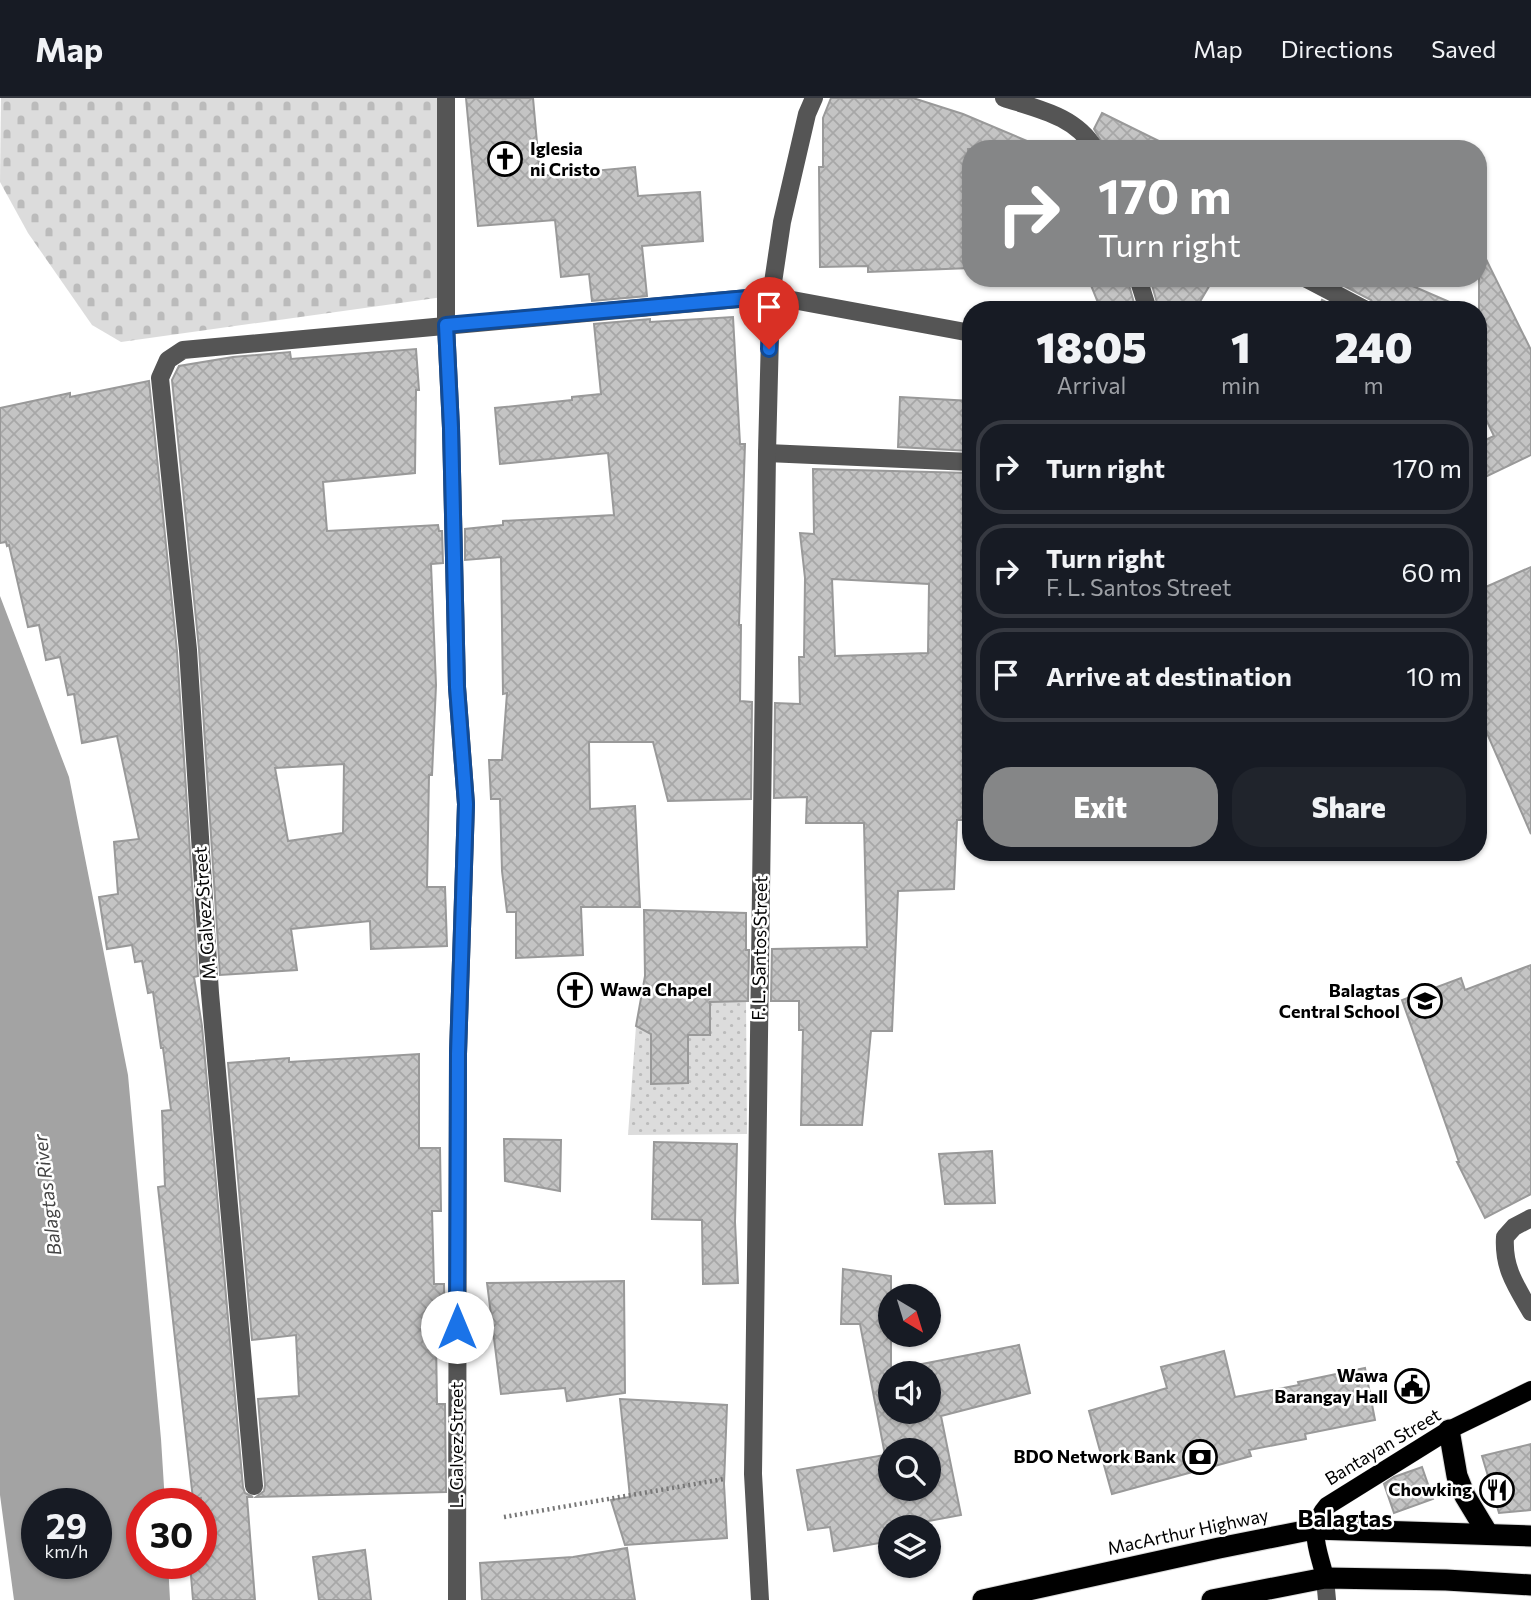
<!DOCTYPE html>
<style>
body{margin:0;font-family:Commissioner,sans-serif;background:#20242c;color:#f1f3f6;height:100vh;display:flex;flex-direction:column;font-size:26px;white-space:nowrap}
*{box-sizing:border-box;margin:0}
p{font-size:23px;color:#9ea1a6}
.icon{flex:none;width:38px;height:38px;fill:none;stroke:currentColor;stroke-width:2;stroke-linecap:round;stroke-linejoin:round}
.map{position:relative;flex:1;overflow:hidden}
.panel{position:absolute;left:962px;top:203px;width:525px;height:560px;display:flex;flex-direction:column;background:#171b24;border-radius:28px;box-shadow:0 2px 5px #0004}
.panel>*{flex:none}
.hud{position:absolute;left:962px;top:42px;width:525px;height:147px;border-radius:28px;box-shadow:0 2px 5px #0004;background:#858687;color:#fff;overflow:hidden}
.needle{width:46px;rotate:142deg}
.controls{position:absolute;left:878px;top:1186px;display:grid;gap:14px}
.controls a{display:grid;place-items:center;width:63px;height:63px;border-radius:50%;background:#171b24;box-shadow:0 2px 5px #0004;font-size:35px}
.speed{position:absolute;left:21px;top:1390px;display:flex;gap:14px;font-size:35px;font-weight:700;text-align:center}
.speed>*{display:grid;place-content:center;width:91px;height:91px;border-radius:50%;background:#171b24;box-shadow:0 2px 5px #0004;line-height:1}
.speed small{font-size:18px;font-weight:400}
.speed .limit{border:10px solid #d22;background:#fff;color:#111}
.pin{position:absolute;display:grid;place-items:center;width:60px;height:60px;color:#fff;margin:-72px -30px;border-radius:50% 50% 50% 0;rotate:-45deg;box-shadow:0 0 7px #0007}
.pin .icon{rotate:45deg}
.me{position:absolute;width:77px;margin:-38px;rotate:0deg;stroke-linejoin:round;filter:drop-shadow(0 0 5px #0008)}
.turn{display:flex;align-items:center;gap:24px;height:147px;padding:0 21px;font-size:32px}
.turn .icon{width:91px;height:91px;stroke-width:2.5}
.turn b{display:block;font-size:49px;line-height:60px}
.eta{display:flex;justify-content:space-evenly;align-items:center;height:119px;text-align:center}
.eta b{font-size:42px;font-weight:800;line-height:49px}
.cta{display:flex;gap:14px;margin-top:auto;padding:14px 21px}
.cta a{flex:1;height:80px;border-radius:28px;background:#858687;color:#fff;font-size:28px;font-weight:800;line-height:80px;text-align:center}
.cta a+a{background:#20242c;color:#f1f3f6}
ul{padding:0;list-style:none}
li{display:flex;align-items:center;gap:21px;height:94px;margin:0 14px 10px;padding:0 7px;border:4px solid #363941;border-radius:28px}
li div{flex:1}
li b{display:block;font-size:26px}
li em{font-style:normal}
header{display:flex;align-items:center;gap:42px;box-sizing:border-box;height:98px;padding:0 35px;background:#171b24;border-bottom:2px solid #363941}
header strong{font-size:33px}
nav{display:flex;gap:38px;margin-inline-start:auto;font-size:24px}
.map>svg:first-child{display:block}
</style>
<header>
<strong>Map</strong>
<nav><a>Map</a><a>Directions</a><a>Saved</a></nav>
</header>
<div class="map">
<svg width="1531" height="1502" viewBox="0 0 1531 1502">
<defs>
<pattern id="grass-dots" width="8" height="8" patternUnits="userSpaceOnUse" patternTransform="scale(1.75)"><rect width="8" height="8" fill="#dcdcdc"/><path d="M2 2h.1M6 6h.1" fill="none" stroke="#bbb" stroke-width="1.8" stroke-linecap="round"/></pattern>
<pattern id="cemetery-stones" width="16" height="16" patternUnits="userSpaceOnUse" patternTransform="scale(1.75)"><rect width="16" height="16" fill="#dcdcdc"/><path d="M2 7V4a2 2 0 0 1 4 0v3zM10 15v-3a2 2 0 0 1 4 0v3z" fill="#bbb"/></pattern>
<pattern id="building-cross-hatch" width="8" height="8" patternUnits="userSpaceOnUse" patternTransform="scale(1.75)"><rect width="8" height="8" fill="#c4c4c4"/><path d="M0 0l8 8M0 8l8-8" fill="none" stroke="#a7a7a7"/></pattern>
</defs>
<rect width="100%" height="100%" fill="#fff"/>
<polygon fill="url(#grass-dots)" points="746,903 747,1036 628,1037 636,928 651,936 688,985 688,937 710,904"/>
<polygon fill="url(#cemetery-stones)" points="1,0 441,0 450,198 121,244 92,227 28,135 0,84"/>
<path fill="#a3a3a3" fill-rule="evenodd" d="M 0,498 L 69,679 L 128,977 L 161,1341 L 165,1405 L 142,1405 L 142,1465 L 168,1465 L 170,1502 L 14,1502 L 0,1397 ZM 37,1405 L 96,1405 L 96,1465 L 37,1465 Z"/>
<g fill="url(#building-cross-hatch)" stroke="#999" stroke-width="2" fill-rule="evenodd">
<polygon points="466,0 533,0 540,78 635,69 638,98 700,94 703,143 642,148 647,198 592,203 589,176 561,179 555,122 478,128"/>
<polygon points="831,0 913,0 963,16 1046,51 968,51 971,88 971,170 868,174 868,168 820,169 819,69 823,69 823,20"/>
<polygon points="1102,15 1175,51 1106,51 1094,31"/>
<polygon points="1479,147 1531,252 1531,357 1479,382 1479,345 1494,338 1479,307"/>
<polygon points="1088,180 1127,180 1136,212 1101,212"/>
<polygon points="1150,180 1214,180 1195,212 1159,212"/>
<polygon points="1394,180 1468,212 1377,212 1371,202 1331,181"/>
<polygon points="1322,202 1341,212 1318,212"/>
<polygon points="733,219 740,346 745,346 739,527 741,527 740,603 752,604 751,701 668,703 653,644 589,644 590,711 635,708 640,809 581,809 583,857 516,860 516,814 507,814 502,773 500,701 491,701 489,662 502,662 507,595 503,596 501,459 465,462 465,431 503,427 503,423 614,417 608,355 500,366 495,310 572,302 572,299 601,296 594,226 650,221 650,224"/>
<path d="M 416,251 L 419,292 L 416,292 L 415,375 L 323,384 L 327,433 L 438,427 L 439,433 L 442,433 L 443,465 L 431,466 L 436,587 L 432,677 L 429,677 L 427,789 L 445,789 L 447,848 L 371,851 L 370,823 L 291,831 L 297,872 L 220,877 L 199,551 L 172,282 L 179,268 L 233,259 L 290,254 L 291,261 ZM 344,666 L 343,735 L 288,743 L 275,670 Z"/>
<polygon points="149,283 177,553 198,878 194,879 202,928 243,1389 245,1395 253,1399 247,1399 255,1502 193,1502 190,1465 201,1465 201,1400 193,1401 158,1089 165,1088 162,1013 171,1012 163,950 161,950 153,894 148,895 142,863 135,864 132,847 107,851 99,799 118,796 114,744 139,741 117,638 82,645 74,596 68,597 60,559 46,562 39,527 28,529 9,447 7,448 6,444 0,445 0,310 70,295 70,299"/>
<polygon points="900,299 971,303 971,353 898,349"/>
<path d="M 813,371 L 970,375 L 968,442 L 971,442 L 971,613 L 966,660 L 970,661 L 964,722 L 957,722 L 954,791 L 898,793 L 892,933 L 871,933 L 862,1027 L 801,1027 L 803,932 L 799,932 L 799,903 L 771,903 L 772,851 L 867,849 L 864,725 L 806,725 L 807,699 L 774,700 L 775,605 L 800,606 L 799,559 L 804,559 L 805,480 L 800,435 L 814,436 ZM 832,481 L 929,486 L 928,555 L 835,558 Z"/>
<polygon points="1531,469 1531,736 1479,617 1479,492"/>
<polygon points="644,812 746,815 746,852 749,852 748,903 710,904 710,937 688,937 688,985 651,986 651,936 636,928 645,878"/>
<polygon points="1531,867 1531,1096 1485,1120 1457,1064 1459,1064 1402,902 1461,880 1465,892"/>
<polygon points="419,956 419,1050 440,1050 441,1113 432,1113 434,1186 444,1186 445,1240 436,1241 437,1306 445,1306 446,1394 256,1399 264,1393 265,1387 258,1301 299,1298 296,1237 252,1242 228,965 289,960 289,964"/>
<polygon points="504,1041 561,1042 560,1093 505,1083"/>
<polygon points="654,1044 737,1046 735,1124 738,1185 703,1186 702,1122 652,1121"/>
<polygon points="992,1053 995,1105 945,1106 939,1056"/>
<path d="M 843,1171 L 891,1178 L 891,1272 L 1019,1247 L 1030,1295 L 941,1318 L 961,1417 L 891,1430 L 891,1443 L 834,1453 L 830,1429 L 808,1432 L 797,1372 L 885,1357 L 860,1226 L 841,1226 ZM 891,1276 L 929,1276 L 929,1314 L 891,1314 ZM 891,1353 L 929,1353 L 929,1391 L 891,1391 Z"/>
<polygon points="624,1183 625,1295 567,1303 565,1290 501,1296 487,1185"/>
<polygon points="1224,1253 1235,1299 1299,1287 1298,1284 1365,1270 1375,1322 1305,1336 1306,1341 1249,1352 1251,1358 1112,1396 1089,1313 1167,1290 1161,1269"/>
<polygon points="620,1301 727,1307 724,1386 727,1440 625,1447 611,1402 630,1399"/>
<polygon points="1531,1346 1531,1412 1499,1415 1482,1358"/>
<polygon points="1422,1369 1433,1401 1394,1415 1384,1386 1394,1379"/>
<polygon points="627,1450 635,1502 482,1502 480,1465 573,1459"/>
<polygon points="365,1452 371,1502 319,1502 313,1459"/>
</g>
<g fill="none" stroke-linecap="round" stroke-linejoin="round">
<g stroke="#dbdbdb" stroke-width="19">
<path id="major" d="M 1325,1480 C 1319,1452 1306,1432 1327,1408 L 1449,1332 L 1531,1292"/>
</g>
<g stroke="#dbdbdb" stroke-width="23">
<g id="highway">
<polyline points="1449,1332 1457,1378 1465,1398 1488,1436"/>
<polyline points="983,1502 1219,1450 1314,1431 1531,1438"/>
<polyline points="1212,1502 1325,1480 1446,1482 1531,1487"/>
</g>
</g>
<polyline stroke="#777" stroke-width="4.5" stroke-dasharray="2 3.5" stroke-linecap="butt" points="504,1419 724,1381"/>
<g stroke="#555" stroke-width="18">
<polyline points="446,0 446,227 451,330 457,589 466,706 458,956 457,1502"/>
<path d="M 1004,0 C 1038,11 1076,18 1095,51"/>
<polyline points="1138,180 1148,212"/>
<polyline points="1305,180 1366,212"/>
<polyline points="767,355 971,364"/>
<path d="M 1531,1120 L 1514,1129 L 1505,1139 C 1503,1170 1516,1188 1531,1214"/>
<polyline points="254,1388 210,895 188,552 160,280 168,262 183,252 771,198 971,235"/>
<polyline points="1325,1480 1327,1502"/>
<polyline points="760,1502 753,1376 767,355 771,198 782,124 807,16 814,0"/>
</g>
<use href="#major" stroke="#000" stroke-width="18"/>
<use href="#highway" stroke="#000" stroke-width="21"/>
</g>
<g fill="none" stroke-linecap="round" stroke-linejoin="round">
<g stroke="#114b97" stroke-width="18">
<polyline id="route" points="457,1229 458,956 466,706 457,589 451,330 446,227 771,198 769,251"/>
</g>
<use href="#route" stroke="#1a73e8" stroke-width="12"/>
</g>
<defs>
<g id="church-ring" transform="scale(1.75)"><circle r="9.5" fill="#fff" stroke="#000" stroke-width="1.5"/><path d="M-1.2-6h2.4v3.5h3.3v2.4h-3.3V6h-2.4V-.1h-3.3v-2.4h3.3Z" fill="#000"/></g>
<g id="school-ring" transform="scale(1.75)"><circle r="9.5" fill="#fff" stroke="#000" stroke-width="1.5"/><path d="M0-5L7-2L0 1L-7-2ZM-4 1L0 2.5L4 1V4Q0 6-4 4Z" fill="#000"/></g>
<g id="civic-ring" transform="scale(1.75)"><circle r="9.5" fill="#fff" stroke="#000" stroke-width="1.5"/><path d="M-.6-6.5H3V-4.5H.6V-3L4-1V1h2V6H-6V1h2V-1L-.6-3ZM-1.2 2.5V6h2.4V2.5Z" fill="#000"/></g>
<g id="bank-ring" transform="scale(1.75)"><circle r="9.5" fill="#fff" stroke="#000" stroke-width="1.5"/><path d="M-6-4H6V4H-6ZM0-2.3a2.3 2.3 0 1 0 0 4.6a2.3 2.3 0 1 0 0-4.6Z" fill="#000"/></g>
<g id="restaurant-ring" transform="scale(1.75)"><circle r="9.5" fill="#fff" stroke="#000" stroke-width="1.5"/><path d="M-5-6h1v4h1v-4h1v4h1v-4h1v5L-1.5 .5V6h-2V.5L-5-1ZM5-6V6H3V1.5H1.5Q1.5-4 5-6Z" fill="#000"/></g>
</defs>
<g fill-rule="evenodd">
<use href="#church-ring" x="505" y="61"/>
<use href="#church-ring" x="575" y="892"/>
<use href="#school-ring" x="1425" y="903"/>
<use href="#civic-ring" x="1412" y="1288"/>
<use href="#bank-ring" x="1200" y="1359"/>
<use href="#restaurant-ring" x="1497" y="1392"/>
</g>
<g text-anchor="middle" stroke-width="5" stroke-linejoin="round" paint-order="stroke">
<g font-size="18" font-weight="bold" fill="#000" stroke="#fff" text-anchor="end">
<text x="530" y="57" text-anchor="start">Iglesia<tspan x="530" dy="21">ni Cristo</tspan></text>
<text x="600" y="898" text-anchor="start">Wawa Chapel</text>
<text x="1400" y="899">Balagtas<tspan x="1400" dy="21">Central School</tspan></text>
<text x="1388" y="1284">Wawa<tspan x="1388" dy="21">Barangay Hall</tspan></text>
<text x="1176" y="1365">BDO Network Bank</text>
<text x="1472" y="1398">Chowking</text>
</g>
<g font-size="18" fill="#000" stroke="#fff">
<text transform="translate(205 815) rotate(-94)" y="6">M. Galvez Street</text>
<text transform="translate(760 850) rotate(-89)" y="6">F. L. Santos Street</text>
<text transform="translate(457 1347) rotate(-90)" y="6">L. Galvez Street</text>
<text transform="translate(1383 1349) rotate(-31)" y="6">Bantayan Street</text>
<text transform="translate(1188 1434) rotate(-12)" y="6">MacArthur Highway</text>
</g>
<g font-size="19" font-style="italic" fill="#444" stroke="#fff">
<text transform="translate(47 1097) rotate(-97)" y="7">Balagtas River</text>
</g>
<g font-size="24" font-weight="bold" fill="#000" stroke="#fff">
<text x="1345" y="1429">Balagtas</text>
</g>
</g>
</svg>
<div class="controls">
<a><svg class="needle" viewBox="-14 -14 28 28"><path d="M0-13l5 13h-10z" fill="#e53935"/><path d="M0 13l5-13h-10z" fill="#9ea1a6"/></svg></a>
<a><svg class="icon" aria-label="sound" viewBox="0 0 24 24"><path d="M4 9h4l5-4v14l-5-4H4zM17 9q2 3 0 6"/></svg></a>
<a><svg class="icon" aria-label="search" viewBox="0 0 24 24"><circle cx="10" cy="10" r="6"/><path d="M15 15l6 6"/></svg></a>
<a><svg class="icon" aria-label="layers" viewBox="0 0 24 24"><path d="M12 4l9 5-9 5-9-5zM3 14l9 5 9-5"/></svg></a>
</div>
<div class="speed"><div>29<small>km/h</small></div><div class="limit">30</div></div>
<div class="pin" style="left:769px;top:251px;background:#d93025"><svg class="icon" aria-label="arrive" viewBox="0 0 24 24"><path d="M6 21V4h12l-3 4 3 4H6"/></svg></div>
<svg class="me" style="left:457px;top:1229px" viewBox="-20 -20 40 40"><circle r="19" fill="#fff"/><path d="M0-13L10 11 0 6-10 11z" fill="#1a73e8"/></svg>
<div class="hud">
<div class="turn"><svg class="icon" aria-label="right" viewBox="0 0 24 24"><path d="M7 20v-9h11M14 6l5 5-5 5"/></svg><div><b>170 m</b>Turn right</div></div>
</div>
<section class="panel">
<div class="eta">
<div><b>18:05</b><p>Arrival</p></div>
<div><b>1</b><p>min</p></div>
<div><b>240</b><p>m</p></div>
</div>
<ul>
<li><svg class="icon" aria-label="right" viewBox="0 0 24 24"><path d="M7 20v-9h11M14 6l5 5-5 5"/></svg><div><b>Turn right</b></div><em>170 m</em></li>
<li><svg class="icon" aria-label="right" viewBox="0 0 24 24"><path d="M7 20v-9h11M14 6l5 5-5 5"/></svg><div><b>Turn right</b><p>F. L. Santos Street</p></div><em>60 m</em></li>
<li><svg class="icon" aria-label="arrive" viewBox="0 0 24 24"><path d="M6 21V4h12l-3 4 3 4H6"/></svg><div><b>Arrive at destination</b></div><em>10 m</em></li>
</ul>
<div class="cta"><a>Exit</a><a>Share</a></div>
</section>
</div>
